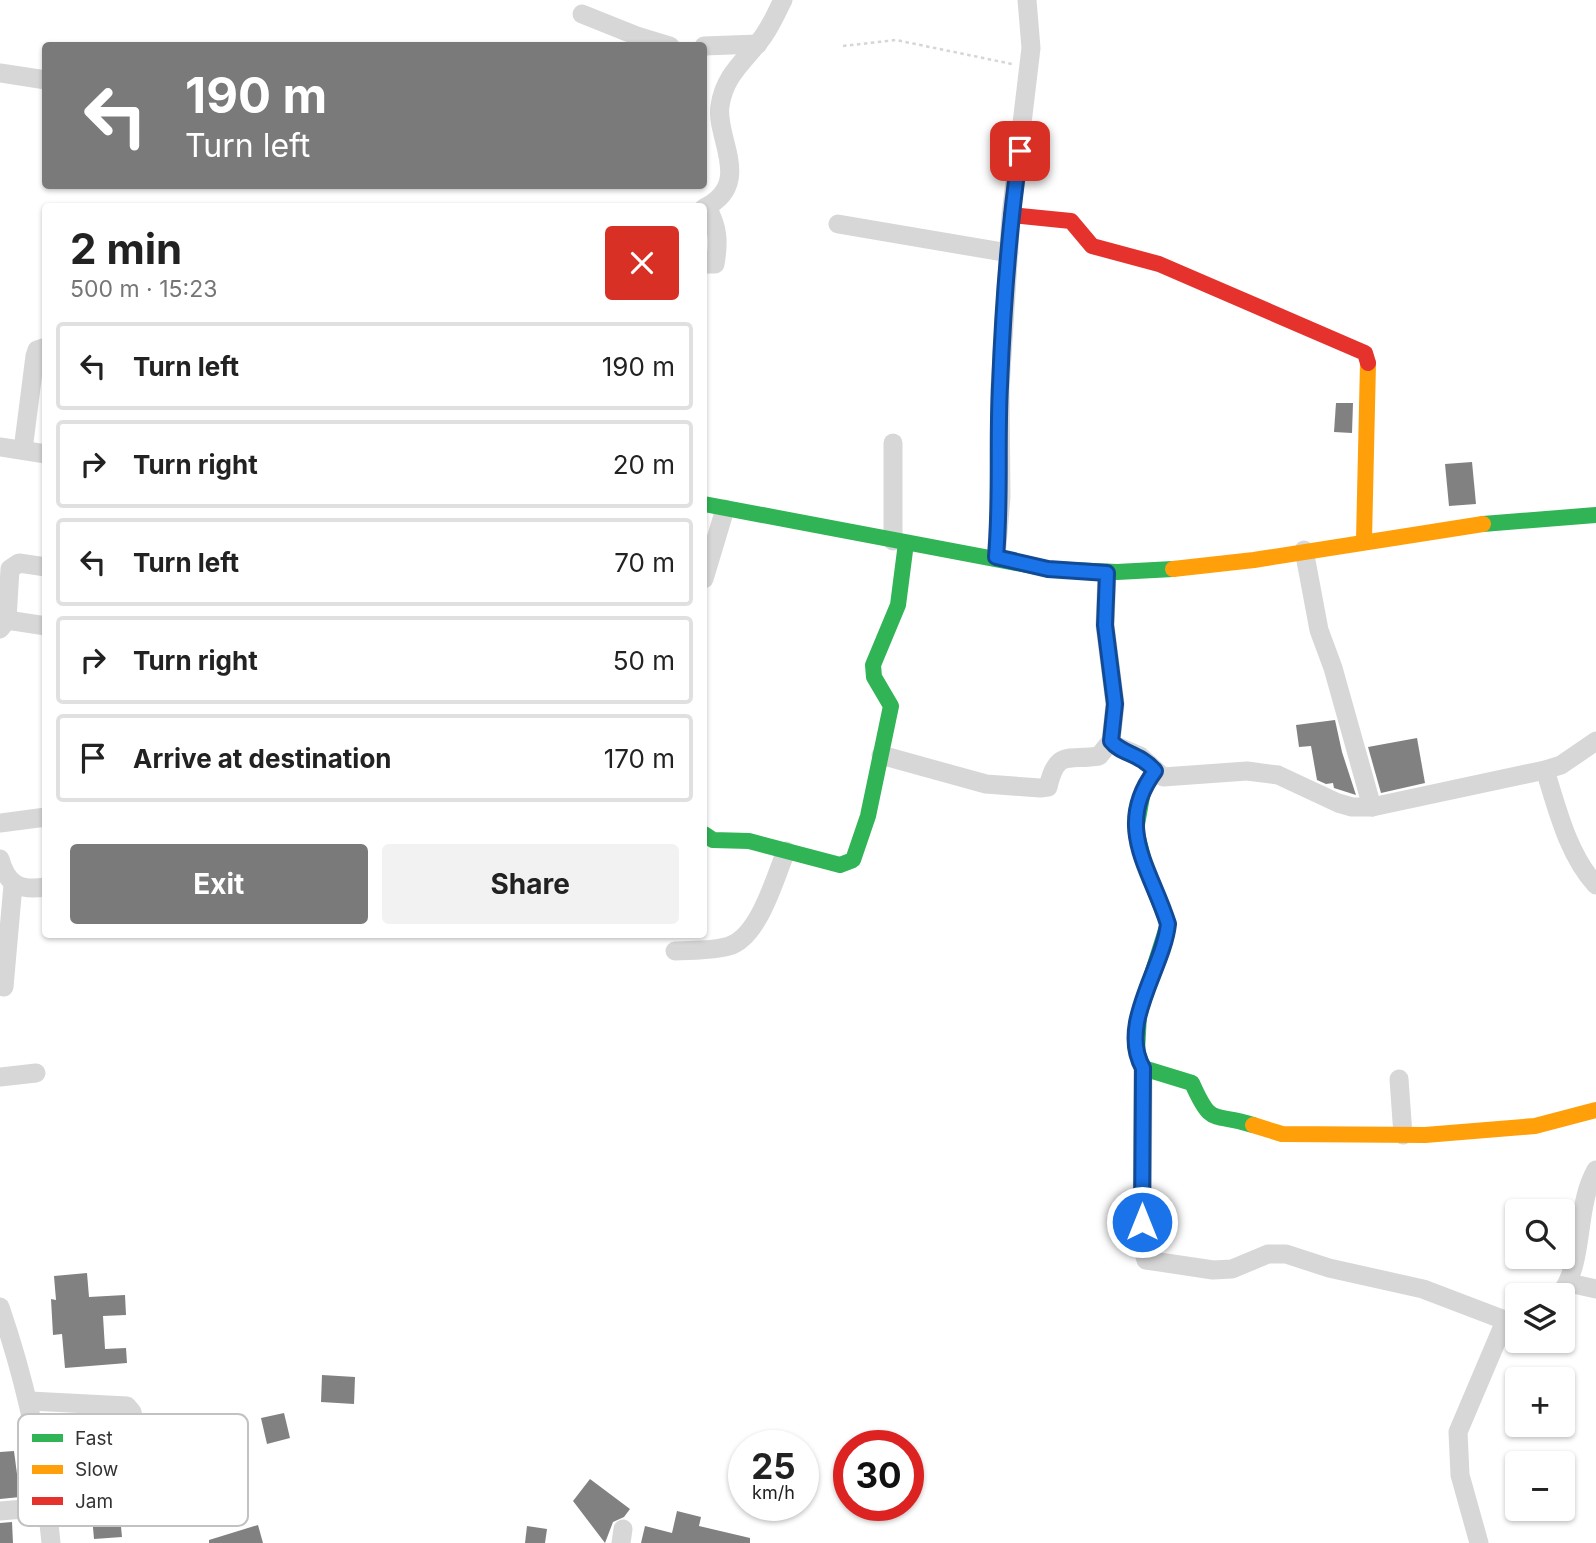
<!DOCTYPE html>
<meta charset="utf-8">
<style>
body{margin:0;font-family:Inter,sans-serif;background:#f2f2f2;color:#222;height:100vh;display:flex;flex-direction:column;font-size:26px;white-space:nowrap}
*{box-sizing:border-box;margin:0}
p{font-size:23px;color:#767676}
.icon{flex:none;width:38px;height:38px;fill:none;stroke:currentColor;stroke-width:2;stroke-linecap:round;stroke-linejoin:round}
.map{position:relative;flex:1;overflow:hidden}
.side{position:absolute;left:42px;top:203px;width:665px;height:735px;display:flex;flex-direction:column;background:#fff;border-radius:7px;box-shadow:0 2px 5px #0004}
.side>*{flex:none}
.guide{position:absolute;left:42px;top:42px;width:665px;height:147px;border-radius:7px;box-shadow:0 2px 5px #0004;background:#7a7a7a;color:#fff;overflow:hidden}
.tools{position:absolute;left:1505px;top:1199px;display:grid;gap:14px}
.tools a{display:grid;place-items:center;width:70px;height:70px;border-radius:7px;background:#fff;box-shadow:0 2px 5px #0004;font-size:35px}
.speed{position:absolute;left:728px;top:1430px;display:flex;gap:14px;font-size:35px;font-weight:700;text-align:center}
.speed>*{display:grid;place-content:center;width:91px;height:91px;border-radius:50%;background:#fff;box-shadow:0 2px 5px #0004;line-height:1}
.speed small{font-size:18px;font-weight:400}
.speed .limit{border:10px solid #d22;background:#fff;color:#111}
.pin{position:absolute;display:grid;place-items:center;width:60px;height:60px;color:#fff;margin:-30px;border-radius:14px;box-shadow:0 4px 10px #0006}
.me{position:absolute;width:77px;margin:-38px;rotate:0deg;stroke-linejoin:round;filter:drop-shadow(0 0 5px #0008)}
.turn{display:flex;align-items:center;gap:24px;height:147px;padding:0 28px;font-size:32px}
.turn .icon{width:91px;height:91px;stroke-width:2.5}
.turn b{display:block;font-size:49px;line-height:60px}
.round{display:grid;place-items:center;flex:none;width:74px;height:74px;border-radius:7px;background:#f2f2f2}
.headline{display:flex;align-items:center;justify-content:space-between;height:119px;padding:0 28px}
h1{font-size:42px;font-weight:700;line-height:52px}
.primary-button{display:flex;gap:14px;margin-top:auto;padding:14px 28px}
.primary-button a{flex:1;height:80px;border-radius:7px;background:#7a7a7a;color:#fff;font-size:28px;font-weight:700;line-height:80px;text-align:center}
.primary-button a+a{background:#f2f2f2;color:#222}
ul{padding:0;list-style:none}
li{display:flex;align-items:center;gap:21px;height:88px;margin:0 14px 10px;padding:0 14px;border:4px solid #e0e0e0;border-radius:7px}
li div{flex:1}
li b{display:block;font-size:26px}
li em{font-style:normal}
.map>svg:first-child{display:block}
</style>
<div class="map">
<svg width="1596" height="1543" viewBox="0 0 1596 1543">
<rect width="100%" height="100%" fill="#fff"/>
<g fill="#818181">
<polygon points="1336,403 1353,403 1352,433 1334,432"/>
<polygon points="1472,462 1476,504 1449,506 1445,464"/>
<polygon points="1335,720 1342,752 1356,795 1334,788 1333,783 1326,784 1317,780 1311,746 1299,747 1296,725"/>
<polygon points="1417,738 1425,783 1381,793 1368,747"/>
<polygon points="87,1273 89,1297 125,1295 126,1315 103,1316 105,1349 126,1348 127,1363 65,1368 62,1334 53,1335 51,1299 56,1300 54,1276"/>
<polygon points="322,1375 355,1377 354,1404 321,1402"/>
<polygon points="284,1413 290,1438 267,1444 261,1418"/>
<polygon points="14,1451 20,1497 0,1499 0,1452"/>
<polygon points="123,1464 124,1478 186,1476 187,1492 220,1482 227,1509 199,1517 195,1504 119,1506 122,1537 94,1539 90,1493 81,1494 80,1466"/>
<polygon points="590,1479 630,1509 624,1517 613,1522 605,1543 573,1501"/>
<polygon points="677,1511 701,1517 699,1526 750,1538 750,1543 641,1543 645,1526 672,1533"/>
<polygon points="12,1522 13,1543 0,1543 0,1523"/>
<polygon points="258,1525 263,1543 209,1543 209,1540"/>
<polygon points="527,1526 547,1529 545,1543 525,1543"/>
</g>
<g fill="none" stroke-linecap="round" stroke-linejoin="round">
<polyline stroke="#d6d6d6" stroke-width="2.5" stroke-dasharray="3.5 3.5" stroke-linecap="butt" points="843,46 896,40 1012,64"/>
<g stroke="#d7d7d7" stroke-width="19">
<polyline points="582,14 637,36 670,46"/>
<polyline points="704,46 758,44"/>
<polyline points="0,73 46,80"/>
<path d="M 704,208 C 754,184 715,138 720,106 C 724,77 742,63 759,42 C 770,29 775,15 783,0"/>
<polyline points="838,224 1009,253"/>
<path d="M 704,264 L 715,264 C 719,241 718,227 707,207"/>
<polyline points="0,447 46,454"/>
<polyline points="23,450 35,356 37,350 46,347"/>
<polyline points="893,541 893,443"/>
<polyline points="1304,550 1319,630 1333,668 1372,807"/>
<polyline points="996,557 1001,497 1000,388 1011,215 1031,48 1027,0"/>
<polyline points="1107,573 1105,625 1115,704 1111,741 1114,745 1140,756 1163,777 1247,771 1278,775 1338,803 1352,807 1372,807 1545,770 1561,765 1596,741"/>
<polyline points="704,579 725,509"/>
<polyline points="7,620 46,626"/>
<polyline points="0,629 7,620 10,569 19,563 46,567"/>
<path d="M 881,755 L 986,784 L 1040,788 L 1048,787 C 1057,749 1067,761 1099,756 L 1111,741"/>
<path d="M 1545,770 C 1557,808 1568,855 1596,885"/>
<polyline points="0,823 46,817"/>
<path d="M 0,859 C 7,885 20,891 46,887"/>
<path d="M 675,951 C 692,950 713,951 729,946 C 759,937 775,878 786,851"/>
<polyline points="4,987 13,885"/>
<polyline points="1143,1068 1142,1248 1146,1260 1213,1270 1232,1269 1268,1254 1286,1254 1329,1268 1423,1289 1507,1321"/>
<polyline points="0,1077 36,1073"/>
<polyline points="1399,1079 1403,1135"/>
<polyline points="1569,1283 1596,1289"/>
<path d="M 1560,1295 C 1586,1259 1574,1209 1596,1170"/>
<path d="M 0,1307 C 27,1385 43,1461 51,1543"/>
<polyline points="30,1401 127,1406 132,1412 141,1453"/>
<polyline points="0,1511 47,1507"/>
<polyline points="621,1543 623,1529"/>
<polyline points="1479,1543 1460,1475 1458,1432 1503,1326 1517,1317"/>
</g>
<g stroke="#30b455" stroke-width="16">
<polyline points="704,504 1048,569 1117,572 1173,569"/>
<polyline points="1483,524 1596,515"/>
<path d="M 1155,771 L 1143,791 L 1136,830 L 1145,866 L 1168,924 L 1139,1015 L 1137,1051 L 1143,1068 L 1192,1083 C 1212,1128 1212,1112 1253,1125"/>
<polyline points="704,834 713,840 749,841 840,865 853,860 868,816 891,706 874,677 873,665 898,605 906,543"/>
</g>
<g stroke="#ff9f0a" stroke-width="16">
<polyline points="1364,540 1368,363"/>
<polyline points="1173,569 1254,560 1483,524"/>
<polyline points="1253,1125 1282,1134 1425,1135 1535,1126 1596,1110"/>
</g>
<polyline stroke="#e5322d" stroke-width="16" points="1011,215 1071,221 1092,246 1159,264 1365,353 1368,363"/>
</g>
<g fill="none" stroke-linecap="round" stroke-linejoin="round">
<g stroke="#114b97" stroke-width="18">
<path id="route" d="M 1020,151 C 1009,228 1003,307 1000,386 C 997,443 1001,499 996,557 L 1048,569 L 1107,573 L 1105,625 L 1115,704 L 1111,741 C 1121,754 1140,753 1155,771 C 1113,827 1151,869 1168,924 C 1163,969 1118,1024 1143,1068 L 1142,1222"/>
</g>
<use href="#route" stroke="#1a73e8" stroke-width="12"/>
</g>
<rect x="18" y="1414" width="230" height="112" rx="10" fill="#fff" stroke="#c2c2c2" stroke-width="2"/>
<rect x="32" y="1434" width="31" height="8" fill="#30b455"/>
<rect x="32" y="1465" width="31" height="9" fill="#ff9f0a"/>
<rect x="32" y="1497" width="31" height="8" fill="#e5322d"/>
<g font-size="19" fill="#333">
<text x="75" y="1445">Fast</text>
<text x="75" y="1476">Slow</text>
<text x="75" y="1508">Jam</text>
</g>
</svg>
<div class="tools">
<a><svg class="icon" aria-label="search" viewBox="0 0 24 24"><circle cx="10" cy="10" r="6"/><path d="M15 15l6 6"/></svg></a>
<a><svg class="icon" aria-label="layers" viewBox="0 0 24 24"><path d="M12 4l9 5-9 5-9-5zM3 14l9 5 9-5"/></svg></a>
<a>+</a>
<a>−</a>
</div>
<div class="speed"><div>25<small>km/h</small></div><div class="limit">30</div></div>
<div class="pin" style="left:1020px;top:151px;background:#d93025"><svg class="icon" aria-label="arrive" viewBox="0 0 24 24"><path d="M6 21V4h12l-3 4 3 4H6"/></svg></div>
<svg class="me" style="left:1142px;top:1222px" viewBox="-20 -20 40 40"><circle r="17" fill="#1a73e8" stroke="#fff" stroke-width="3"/><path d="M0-11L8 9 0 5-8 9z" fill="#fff"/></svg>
<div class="guide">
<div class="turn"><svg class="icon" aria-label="left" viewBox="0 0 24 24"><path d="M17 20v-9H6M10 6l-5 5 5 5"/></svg><div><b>190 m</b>Turn left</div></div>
</div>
<section class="side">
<div class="headline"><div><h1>2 min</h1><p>500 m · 15:23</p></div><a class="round" style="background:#d93025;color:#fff"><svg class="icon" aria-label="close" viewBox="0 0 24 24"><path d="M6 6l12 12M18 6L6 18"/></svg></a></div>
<ul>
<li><svg class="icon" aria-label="left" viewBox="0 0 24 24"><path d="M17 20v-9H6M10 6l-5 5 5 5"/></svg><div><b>Turn left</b></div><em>190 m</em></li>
<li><svg class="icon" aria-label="right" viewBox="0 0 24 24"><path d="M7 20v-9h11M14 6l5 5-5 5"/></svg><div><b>Turn right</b></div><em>20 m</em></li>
<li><svg class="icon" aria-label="left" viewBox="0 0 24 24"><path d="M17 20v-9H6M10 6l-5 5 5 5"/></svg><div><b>Turn left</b></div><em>70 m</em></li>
<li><svg class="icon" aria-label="right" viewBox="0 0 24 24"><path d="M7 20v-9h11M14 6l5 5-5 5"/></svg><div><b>Turn right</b></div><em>50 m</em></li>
<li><svg class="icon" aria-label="arrive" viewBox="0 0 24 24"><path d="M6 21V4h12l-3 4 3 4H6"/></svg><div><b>Arrive at destination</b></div><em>170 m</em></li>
</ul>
<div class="primary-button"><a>Exit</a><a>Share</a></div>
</section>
</div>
